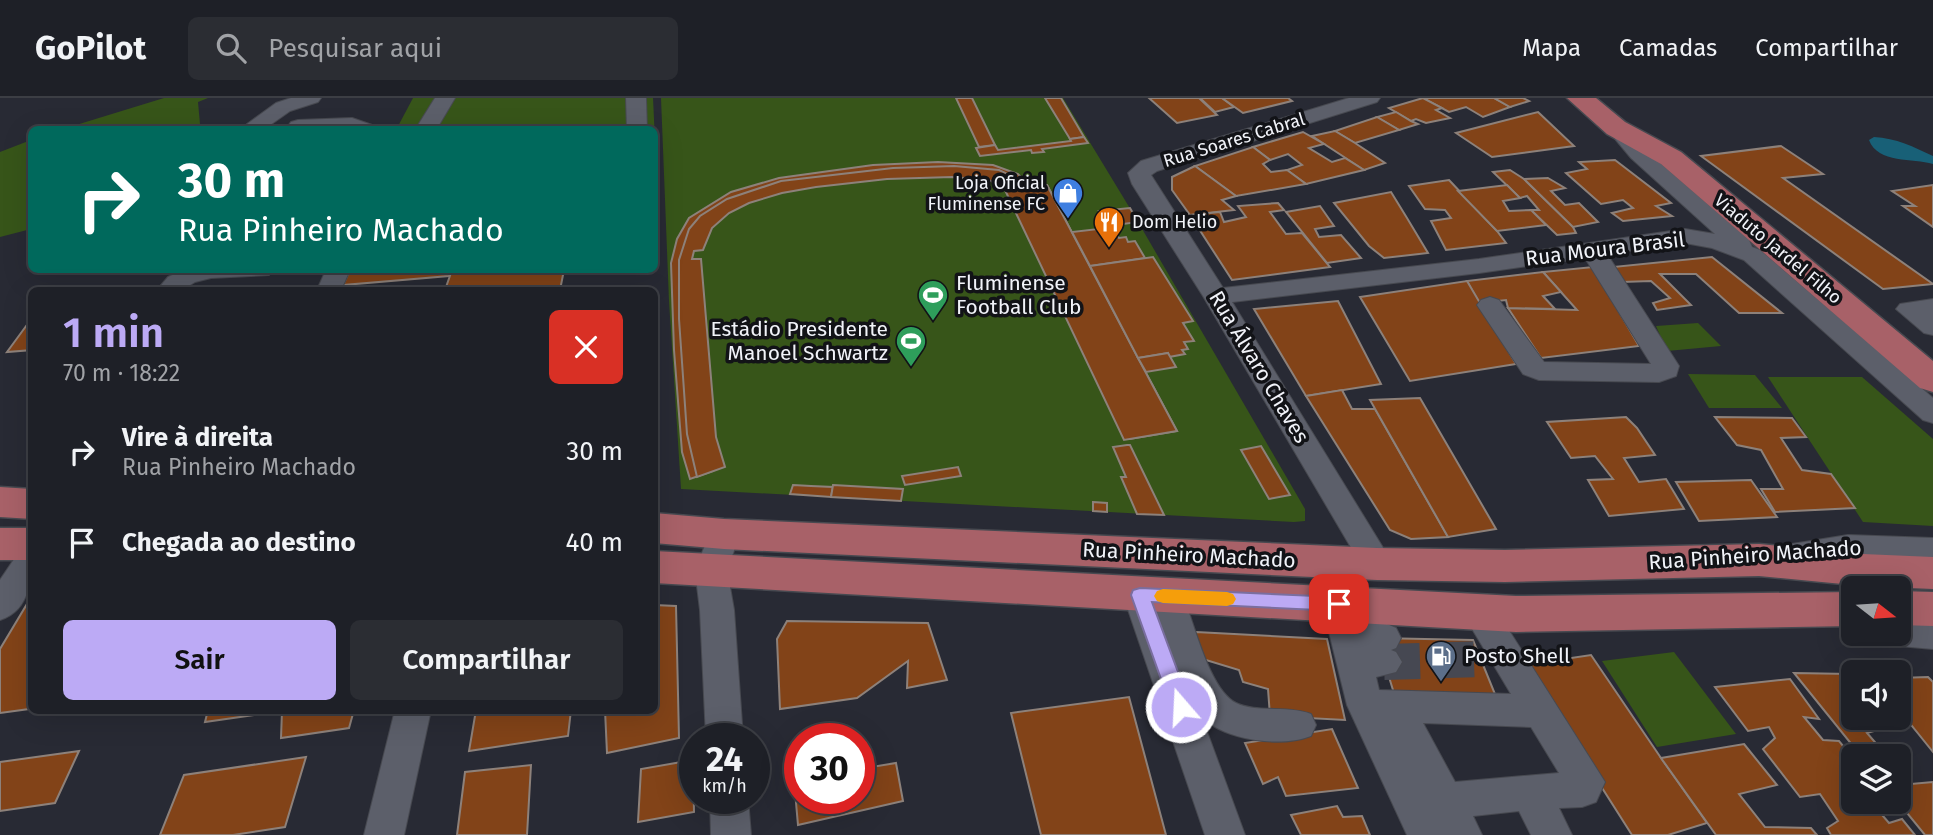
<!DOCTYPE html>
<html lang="pt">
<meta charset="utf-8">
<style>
body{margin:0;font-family:"Fira Sans",sans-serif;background:#2b2d33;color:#f1f3f6;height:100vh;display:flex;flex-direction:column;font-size:26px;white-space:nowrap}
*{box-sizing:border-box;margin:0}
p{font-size:23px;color:#a1a3a7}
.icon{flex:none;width:38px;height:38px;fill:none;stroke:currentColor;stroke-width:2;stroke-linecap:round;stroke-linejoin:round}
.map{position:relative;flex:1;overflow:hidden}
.drawer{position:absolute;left:28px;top:189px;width:630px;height:427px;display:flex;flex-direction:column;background:#1e2027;border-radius:10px;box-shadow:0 7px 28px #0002,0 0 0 2px #3c3e44}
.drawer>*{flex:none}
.guide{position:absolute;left:28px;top:28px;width:630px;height:147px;border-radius:10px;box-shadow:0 7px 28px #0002,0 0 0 2px #3c3e44;background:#00695c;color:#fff;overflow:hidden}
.needle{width:46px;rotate:107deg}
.buttons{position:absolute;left:1841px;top:478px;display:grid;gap:14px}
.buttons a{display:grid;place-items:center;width:70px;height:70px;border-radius:10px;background:#1e2027;box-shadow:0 7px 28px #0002,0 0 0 2px #3c3e44;font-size:35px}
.speed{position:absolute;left:679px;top:625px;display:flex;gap:14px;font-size:35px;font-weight:700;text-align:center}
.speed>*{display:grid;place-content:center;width:91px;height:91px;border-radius:50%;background:#1e2027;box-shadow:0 7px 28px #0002,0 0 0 2px #3c3e44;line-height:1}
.speed small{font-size:18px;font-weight:400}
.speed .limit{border:10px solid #d22;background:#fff;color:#111}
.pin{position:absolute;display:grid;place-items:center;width:60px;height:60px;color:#fff;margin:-30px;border-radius:14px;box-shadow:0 4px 10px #0006}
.me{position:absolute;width:77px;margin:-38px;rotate:341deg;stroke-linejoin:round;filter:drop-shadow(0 0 5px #0008)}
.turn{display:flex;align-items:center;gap:24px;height:147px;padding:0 35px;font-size:32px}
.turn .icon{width:91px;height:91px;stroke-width:2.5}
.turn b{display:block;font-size:49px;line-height:60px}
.round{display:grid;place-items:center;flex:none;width:74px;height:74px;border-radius:10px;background:#2b2d33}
.headline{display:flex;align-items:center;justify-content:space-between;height:119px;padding:0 35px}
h1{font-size:42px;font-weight:600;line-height:52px;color:#bcaaf5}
.cta{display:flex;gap:14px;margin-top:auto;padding:14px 35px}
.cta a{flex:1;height:80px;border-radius:10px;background:#bcaaf5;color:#111;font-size:28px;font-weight:600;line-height:80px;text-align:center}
.cta a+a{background:#2b2d33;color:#f1f3f6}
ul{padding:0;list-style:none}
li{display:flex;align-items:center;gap:21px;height:91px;padding:0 35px}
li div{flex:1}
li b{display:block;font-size:26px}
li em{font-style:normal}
header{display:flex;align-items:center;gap:42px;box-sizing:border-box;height:98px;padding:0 35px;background:#1e2027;border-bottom:2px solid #3c3e44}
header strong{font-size:33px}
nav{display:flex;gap:38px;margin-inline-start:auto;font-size:24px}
.search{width:490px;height:63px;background:#2b2d33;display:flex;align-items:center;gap:18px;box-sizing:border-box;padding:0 24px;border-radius:10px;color:#a1a3a7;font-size:26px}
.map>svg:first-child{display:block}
</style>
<header>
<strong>GoPilot</strong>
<div class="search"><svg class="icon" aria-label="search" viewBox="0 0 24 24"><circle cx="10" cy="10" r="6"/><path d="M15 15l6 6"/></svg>Pesquisar aqui</div>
<nav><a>Mapa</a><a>Camadas</a><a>Compartilhar</a></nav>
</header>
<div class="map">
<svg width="1933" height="737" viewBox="0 0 1933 737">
<rect width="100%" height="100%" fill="#282a34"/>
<g fill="#375519">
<polygon points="164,0 208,0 198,4 200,26 195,32 63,31"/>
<polygon points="413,0 653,0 659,128 655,133 654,32 396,32"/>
<polygon points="661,0 1063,0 1134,117 1305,411 1305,423 1294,424 681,391 669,203"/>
<polygon points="31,42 31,131 0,139 0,54"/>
<polygon points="1698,225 1721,248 1667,253 1656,228"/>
<polygon points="1688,276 1755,277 1782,310 1709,310"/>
<polygon points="1768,279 1862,279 1933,341 1933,428 1863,424"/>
<polygon points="1674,554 1736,636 1657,649 1602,563"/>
</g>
<path fill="#186077" d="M 1874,39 C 1896,40 1914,49 1933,58 L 1933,66 C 1913,60 1878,66 1869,42 Z"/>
<g fill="#824318" stroke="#8d817a" stroke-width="2">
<polygon points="956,0 972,0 995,47 979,49"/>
<polygon points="1045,0 1061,0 1084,39 1070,41"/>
<polygon points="1149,0 1199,0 1217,17 1177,25"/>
<polygon points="1200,0 1222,0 1234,9 1215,14"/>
<polygon points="1222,0 1288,0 1292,3 1243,15"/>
<polygon points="1423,0 1494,0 1510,9 1483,19 1466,9 1449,14"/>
<polygon points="1423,0 1442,10 1436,12 1450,20 1426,25 1416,21 1411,23 1389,10"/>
<polygon points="1494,0 1523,0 1529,3 1510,9"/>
<polygon points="1396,14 1411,23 1418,26 1399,32 1377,19"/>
<polygon points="1538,14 1574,48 1492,59 1456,35"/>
<polygon points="1377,19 1399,32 1355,45 1335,33"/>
<polygon points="1335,33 1355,45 1385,65 1364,72 1312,38"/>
<polygon points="1303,34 1324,46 1309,50 1332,64 1345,60 1364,72 1306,86 1287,72 1302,67 1288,56 1270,62 1253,49"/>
<polygon points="1084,39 1088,45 1042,51 1044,54 1032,55 1031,52 980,58 976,50 995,47 998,52 1071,43 1070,41"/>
<polygon points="1781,48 1823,76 1783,80 1933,186 1883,191 1701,58"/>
<polygon points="1253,49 1270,62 1263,66 1271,74 1287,72 1306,86 1236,98 1195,68"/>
<polygon points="1615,62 1671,105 1656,108 1672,118 1623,123 1612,115 1633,110 1623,102 1601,106 1566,75 1587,71 1579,64"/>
<polygon points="938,64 993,67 1018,76 1031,89 1015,91 999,79 970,74 906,74 809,84 763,94 740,102 714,117 700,131 692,151 690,187 702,333 705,354 713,373 690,381 682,354 674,252 671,165 677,141 689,120 731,94 779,80 873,67"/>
<polygon points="954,68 999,72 1014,79 1025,90 1005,92 989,82 952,79 887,81 816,89 782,95 749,105 729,115 712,130 703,152 694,153 692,161 701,161 716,339 725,369 697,379 687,336 679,221 679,162 689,131 700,118 727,101 781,83 893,70"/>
<polygon points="1195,68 1236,98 1222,102 1234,112 1190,117 1172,92 1172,79"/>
<polygon points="1510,72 1524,81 1573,129 1576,135 1557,137 1531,112 1539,112 1527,98 1520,100 1493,74"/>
<polygon points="1548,80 1565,90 1551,93 1565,107 1579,105 1598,124 1573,129 1524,81"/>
<polygon points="1449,82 1497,133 1506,145 1446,152 1431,123 1451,120 1445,112 1425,111 1409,88"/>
<polygon points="1047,87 1138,260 1177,333 1130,341 1010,92"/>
<polygon points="1047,87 1138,260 1177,333 1124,342 1005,92"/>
<polygon points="1507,87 1520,100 1503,103 1509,113 1531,112 1546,127 1497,133 1458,93"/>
<polygon points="1933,87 1933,129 1903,108 1915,108 1892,93"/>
<polygon points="1391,94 1407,120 1428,155 1384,160 1369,148 1334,105"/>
<polygon points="1278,105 1284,112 1270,114 1286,136 1302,135 1330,169 1232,182 1190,117 1220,114 1224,124 1246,119 1238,108"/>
<polygon points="1320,108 1334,128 1315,131 1319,139 1341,137 1361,160 1327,165 1286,114"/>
<polygon points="1130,110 1138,124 1108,128 1099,113"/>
<polygon points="1098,131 1102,139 1117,137 1119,140 1126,139 1128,144 1135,143 1145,160 1090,168 1072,134"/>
<polygon points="1153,159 1193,223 1183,225 1194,243 1184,244 1188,251 1182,252 1185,256 1169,259 1168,255 1138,260 1090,168"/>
<polygon points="1712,159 1782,215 1739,215 1696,176 1660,176 1691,207 1657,212 1653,205 1670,200 1651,183 1622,184 1613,169"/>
<polygon points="1593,169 1639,248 1541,260 1508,210 1577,212 1543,174"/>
<polygon points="350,172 452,172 449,178 343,187"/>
<polygon points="452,172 564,172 560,192 445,192"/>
<polygon points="1543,174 1561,194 1543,198 1555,211 1508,210 1506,202 1479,205 1467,183"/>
<polygon points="1467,183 1516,266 1410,283 1360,199"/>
<polygon points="1338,203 1381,286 1306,298 1254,211"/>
<polygon points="32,220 32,252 7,254"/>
<polygon points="1168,255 1176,269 1146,274 1138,260"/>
<polygon points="1342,292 1352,311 1375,311 1448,439 1411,441 1390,432 1306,298"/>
<polygon points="1420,300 1496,431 1448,439 1370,302"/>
<polygon points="1626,319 1637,330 1655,357 1624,360 1639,384 1666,381 1684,411 1609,418 1588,382 1613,381 1595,358 1571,360 1547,324"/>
<polygon points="1715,319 1792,320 1806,339 1781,340 1802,372 1831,376 1855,410 1775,414 1761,391 1783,391 1761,352 1737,347"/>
<polygon points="1127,347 1130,347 1164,417 1137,416 1121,379 1126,379 1113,349"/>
<polygon points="1261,348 1290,397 1269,401 1241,352"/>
<polygon points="958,369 961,378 905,387 902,378"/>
<polygon points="1751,382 1777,419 1699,423 1676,384"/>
<polygon points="793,387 811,388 833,389 831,399 790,396"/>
<polygon points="833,387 903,391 901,403 831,399"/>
<polygon points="1093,404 1107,405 1107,414 1093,413"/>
<polygon points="32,505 32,607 29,611 0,615 0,551 27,506"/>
<polygon points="654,507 676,508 679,640 607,655 605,612 654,612"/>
<polygon points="787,523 928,525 947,582 907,590 908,563 857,600 780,611 777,541"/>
<polygon points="1196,534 1327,541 1345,622 1270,618 1268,591 1243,584 1239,572 1196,559"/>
<polygon points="1377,540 1473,542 1499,606 1397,605"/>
<polygon points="1591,557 1661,660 1707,725 1668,737 1632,737 1524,567"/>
<polygon points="1794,575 1850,576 1853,579 1853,620 1889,620 1895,627 1867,635 1887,658 1861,658"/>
<polygon points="1928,579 1933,584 1933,654 1899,612 1899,580"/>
<polygon points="1790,581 1819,621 1804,619 1823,642 1839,643 1853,660 1853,704 1871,704 1889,725 1902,721 1915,737 1831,737 1827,730 1838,723 1820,696 1800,699 1763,651 1775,640 1769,629 1748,633 1715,589"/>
<polygon points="1129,599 1166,737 1041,737 1011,615"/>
<polygon points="208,612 354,612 349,630 281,640 282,613 205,624"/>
<polygon points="476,612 571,612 568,638 469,653"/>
<polygon points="1332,631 1358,690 1286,698 1278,679 1263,686 1245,645"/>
<polygon points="1744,646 1777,687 1739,696 1765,729 1811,730 1817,737 1716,737 1661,660"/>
<polygon points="79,653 55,705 0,713 0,664"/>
<polygon points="306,659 285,729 233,737 160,737 184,677"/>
<polygon points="693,662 694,714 638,724 641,671"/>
<polygon points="896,665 903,703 798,727 794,682 800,681 800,700 859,700 859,671"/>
<polygon points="531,667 527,737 457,737 465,674"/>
<polygon points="1899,672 1911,686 1933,684 1933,737 1925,737 1898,704"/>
<polygon points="1337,708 1343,719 1362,718 1370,737 1301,737 1291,717"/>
</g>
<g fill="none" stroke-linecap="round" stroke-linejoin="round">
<polyline stroke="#464852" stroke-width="36" stroke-dasharray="36 18" stroke-linecap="butt" points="1384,564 1481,561"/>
<g stroke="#474950" stroke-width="2">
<g id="minor">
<polygon points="291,0 321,0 318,4 290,13 263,32 239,32 276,5"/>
<polygon points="435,0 455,0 436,32 415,32"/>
<polygon points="626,0 646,0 647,32 627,32"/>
<polygon points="1349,0 1380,0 1377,4 1157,73 1151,77 1223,190 1479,161 1685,131 1715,136 1631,60 1606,30 1609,26 1623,26 1645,52 1749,142 1752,149 1760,152 1933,300 1933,325 1923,322 1744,162 1712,150 1685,145 1607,156 1679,268 1676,278 1659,284 1539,282 1523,276 1477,207 1481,202 1490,199 1499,202 1544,264 1651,266 1585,160 1479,175 1232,204 1393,466 1388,475 1377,479 1366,475 1203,198 1132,86 1128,75 1141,63"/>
<polygon points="352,20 375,28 378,32 290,32 288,28 291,24 298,22"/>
<polygon points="184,172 272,172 269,177 211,180 195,184 182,192 157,192 168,179"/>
<polygon points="326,172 350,172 341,192 317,192"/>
<polygon points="1933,201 1933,237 1924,235 1896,211 1900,206"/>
<polygon points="724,424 735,428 740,436 727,472 734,512 743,640 706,640 700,512 695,472 713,428"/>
<polygon points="1848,437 1933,440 1933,464 1848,461 1784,470 1773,467 1768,458 1773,449"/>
<path d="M 32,448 C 32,476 32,512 0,522 L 0,482 L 21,451 Z"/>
<path d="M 1140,484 L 1152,488 L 1154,491 L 1167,485 L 1179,489 C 1193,517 1207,590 1236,605 C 1256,615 1288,607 1311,616 L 1316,627 L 1311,638 C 1280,650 1227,642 1202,620 L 1245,737 L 1205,737 L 1123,497 L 1128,488 Z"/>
<path d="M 1339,493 L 1351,497 L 1358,513 L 1396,530 L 1401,540 L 1396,550 L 1391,552 L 1396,554 L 1402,564 L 1396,574 L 1376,579 L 1379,592 L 1511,596 L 1462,514 L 1467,504 L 1479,500 L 1491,504 L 1605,684 L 1596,704 L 1582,709 L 1559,710 L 1572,737 L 1531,737 L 1519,713 L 1473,718 L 1482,737 L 1407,737 L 1347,607 L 1322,506 L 1327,497 ZM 1423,625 L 1531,629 L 1559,675 L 1455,684 Z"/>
<polygon points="1899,520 1933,523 1933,551 1899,548 1887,544 1883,536 1899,536"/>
<polygon points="395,612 431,612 404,737 364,737"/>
<polygon points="710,700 748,700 751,737 711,737"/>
</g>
</g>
<g stroke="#474950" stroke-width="3">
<g id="major">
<polygon points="1567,0 1596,0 1625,24 1681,54 1933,263 1933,294 1920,290 1661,66 1607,36"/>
<polygon points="0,389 32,391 32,421 0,419"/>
<polygon points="654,415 724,421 1377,450 1505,452 1759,446 1863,456 1933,459 1933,491 1863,488 1759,478 1505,484 1377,482 724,451 654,445"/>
<rect x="0" y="430" width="32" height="32"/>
<polygon points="654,453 1516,498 1853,494 1853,528 1516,534 654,485"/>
<polygon points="1899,493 1933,494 1933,528 1899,527"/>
</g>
</g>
<use href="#minor" fill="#5c5f6a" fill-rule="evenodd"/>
<use href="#major" fill="#a86168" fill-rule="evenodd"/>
</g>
<polygon fill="#bcaaf5" stroke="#7a6e9f" stroke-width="2" points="1140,490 1339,499 1345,501 1348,506 1345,511 1339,513 1152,504 1191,609 1188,615 1181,618 1174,615 1171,609 1131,497 1133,492"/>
<polygon fill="#f59e0b" points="1163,491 1227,494 1233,496 1236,501 1233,506 1227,508 1163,505 1157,503 1154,498 1157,493"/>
<defs>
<g id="shop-pin" transform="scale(1.575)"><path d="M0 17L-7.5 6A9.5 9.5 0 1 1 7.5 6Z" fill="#3f7fe0" stroke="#121317"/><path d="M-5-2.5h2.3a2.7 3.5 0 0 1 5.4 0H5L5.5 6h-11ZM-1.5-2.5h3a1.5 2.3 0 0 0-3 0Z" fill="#fff"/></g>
<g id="restaurant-pin" transform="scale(1.575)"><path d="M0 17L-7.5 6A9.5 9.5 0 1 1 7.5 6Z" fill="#e8710a" stroke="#121317"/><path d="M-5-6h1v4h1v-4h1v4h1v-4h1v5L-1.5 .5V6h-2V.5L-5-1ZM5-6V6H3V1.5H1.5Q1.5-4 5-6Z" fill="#fff"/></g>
<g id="stadium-pin" transform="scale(1.575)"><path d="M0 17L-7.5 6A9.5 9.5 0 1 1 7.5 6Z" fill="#2e9e5b" stroke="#121317"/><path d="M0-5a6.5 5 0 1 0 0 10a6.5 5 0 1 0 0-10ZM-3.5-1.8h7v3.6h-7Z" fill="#fff"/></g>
<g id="fuel-pin" transform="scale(1.575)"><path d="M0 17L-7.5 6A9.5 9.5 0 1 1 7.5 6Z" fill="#5c6f8a" stroke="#121317"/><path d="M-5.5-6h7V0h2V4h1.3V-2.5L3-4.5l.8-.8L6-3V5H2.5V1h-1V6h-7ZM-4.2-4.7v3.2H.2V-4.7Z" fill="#fff"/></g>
</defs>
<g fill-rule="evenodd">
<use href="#shop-pin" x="1068" y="95"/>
<use href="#restaurant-pin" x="1109" y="124"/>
<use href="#stadium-pin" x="933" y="197"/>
<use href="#stadium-pin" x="911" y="243"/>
<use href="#fuel-pin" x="1441" y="558"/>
</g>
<g text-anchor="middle" stroke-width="7" stroke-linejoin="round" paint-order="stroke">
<g font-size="18" fill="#f1f3f9" stroke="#121317">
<text transform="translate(1234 42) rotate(-17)" y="6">Rua Soares Cabral</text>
<text transform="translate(1778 151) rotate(40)" y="6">Viaduto Jardel Filho</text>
</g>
<g font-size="18" fill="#f1f3f9" stroke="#121317" text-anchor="end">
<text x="1045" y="91">Loja Oficial<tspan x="1045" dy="21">Fluminense FC</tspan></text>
<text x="1132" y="130" text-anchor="start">Dom Helio</text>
</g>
<g font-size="21" fill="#f1f3f9" stroke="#121317">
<text transform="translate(1605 151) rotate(-7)" y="7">Rua Moura Brasil</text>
<text transform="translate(1259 269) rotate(59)" y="7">Rua Álvaro Chaves</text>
<text transform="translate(1189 457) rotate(3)" y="7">Rua Pinheiro Machado</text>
<text transform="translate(1755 457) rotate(-4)" y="7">Rua Pinheiro Machado</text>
</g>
<g font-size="21" fill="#f1f3f9" stroke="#121317" text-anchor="start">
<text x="956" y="192">Fluminense<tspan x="956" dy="24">Football Club</tspan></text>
<text x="888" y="238" text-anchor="end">Estádio Presidente<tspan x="888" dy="24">Manoel Schwartz</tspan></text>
<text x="1464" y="565">Posto Shell</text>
</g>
</g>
</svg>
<div class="buttons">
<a><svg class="needle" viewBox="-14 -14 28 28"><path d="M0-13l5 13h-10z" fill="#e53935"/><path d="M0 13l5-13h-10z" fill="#a1a3a7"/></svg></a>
<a><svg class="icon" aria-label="sound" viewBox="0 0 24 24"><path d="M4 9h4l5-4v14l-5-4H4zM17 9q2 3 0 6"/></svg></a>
<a><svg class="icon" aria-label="layers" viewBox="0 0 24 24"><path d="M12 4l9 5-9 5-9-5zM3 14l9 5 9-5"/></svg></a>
</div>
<div class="speed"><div>24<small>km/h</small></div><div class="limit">30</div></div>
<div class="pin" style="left:1339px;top:506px;background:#d93025"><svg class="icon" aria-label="arrive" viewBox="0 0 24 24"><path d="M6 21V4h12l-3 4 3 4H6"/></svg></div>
<svg class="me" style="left:1181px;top:609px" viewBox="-20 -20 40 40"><circle r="17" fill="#bcaaf5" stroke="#fff" stroke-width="3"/><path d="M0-11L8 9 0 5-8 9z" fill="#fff"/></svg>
<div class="guide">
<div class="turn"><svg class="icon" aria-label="right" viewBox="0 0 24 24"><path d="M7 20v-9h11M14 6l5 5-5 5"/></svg><div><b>30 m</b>Rua Pinheiro Machado</div></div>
</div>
<section class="drawer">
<div class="headline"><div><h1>1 min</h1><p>70 m · 18:22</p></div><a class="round" style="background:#d93025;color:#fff"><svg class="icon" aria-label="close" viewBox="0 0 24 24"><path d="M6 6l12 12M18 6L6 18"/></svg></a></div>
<ul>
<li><svg class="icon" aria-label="right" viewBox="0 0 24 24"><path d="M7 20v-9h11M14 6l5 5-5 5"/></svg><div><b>Vire à direita</b><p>Rua Pinheiro Machado</p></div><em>30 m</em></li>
<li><svg class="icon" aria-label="arrive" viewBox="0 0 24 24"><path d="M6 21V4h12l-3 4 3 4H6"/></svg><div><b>Chegada ao destino</b></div><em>40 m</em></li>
</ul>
<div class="cta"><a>Sair</a><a>Compartilhar</a></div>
</section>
</div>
